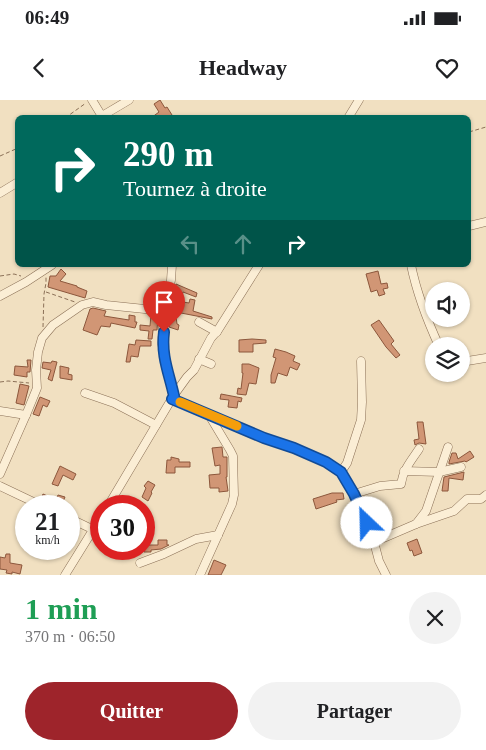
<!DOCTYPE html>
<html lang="fr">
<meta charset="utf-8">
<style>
body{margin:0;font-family:"Times New Roman",serif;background:#f2f2f2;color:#202124;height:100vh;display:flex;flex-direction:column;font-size:19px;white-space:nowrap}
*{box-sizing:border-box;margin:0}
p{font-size:16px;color:#757577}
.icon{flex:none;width:28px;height:28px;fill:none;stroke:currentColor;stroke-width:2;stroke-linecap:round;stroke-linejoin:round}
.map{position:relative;height:475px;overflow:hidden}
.drawer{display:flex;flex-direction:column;background:#fff;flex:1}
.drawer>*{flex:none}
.banner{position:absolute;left:15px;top:15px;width:456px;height:152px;border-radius:8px;box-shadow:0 1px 4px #0004;background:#00695c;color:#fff;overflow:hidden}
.fabs{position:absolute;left:425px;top:182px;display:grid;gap:10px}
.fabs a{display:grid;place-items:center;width:45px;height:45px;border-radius:50%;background:#fff;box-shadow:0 1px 4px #0004;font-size:25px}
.speed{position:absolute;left:15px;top:395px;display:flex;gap:10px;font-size:25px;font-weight:700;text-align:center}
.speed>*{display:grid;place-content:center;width:65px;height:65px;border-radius:50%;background:#fff;box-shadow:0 1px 4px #0004;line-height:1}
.speed small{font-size:12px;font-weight:400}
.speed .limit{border:8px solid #d22;background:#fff;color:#111}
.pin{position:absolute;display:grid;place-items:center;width:42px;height:42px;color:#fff;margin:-51px -21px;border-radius:50% 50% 50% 0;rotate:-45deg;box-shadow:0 0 5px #0007}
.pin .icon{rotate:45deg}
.me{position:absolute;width:55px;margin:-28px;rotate:336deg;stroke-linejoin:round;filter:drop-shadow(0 0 4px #0008)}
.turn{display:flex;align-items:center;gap:18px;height:105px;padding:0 25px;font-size:22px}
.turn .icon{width:65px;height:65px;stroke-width:2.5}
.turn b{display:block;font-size:35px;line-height:42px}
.lanes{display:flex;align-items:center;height:48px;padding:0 25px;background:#0003;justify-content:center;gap:25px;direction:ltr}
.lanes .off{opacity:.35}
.round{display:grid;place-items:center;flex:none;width:52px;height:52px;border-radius:26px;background:#f2f2f2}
.summary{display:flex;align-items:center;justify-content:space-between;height:85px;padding:0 25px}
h1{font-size:30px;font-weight:700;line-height:38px;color:#1e9e55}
.button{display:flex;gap:10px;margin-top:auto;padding:10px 25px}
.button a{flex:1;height:58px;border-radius:30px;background:#9e242b;color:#fff;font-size:20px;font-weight:700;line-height:58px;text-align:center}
.button a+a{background:#f2f2f2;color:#202124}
.status{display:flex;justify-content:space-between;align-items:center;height:35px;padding:0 25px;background:#fff;direction:ltr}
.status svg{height:14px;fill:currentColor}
header{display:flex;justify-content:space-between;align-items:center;height:65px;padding:0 25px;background:#fff;font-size:22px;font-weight:700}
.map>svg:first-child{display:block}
</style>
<div class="status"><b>06:49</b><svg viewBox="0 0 49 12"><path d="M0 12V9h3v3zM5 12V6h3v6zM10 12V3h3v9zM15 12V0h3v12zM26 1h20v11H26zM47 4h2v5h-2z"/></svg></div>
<header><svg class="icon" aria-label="back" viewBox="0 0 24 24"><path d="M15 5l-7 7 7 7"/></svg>Headway<svg class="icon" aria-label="heart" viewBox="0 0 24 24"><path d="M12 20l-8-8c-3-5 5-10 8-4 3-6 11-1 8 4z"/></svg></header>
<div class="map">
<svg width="486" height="475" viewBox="0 0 486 475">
<rect width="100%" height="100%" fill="#f1e0c1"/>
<g fill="#d19675" stroke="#8c573c">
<polygon points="160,0 165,8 167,7 172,15 168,18 151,18 159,12 154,4"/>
<polygon points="61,169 66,174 60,181 77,186 77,187 87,191 85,198 48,187 50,176 56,176"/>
<polygon points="378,171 381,184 387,183 388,188 383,189 385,194 379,196 377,190 371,192 366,174"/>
<polygon points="176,184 197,193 196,197 183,192 182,196 175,194 174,201 172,200"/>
<polygon points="153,186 163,188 161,200 156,199 155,204 149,204 149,198 147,198 149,192 152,192"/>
<polygon points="190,199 195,200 193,211 212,217 212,219 181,213 183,202 189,203"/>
<polygon points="174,203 177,224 179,225 178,230 169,227 170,213 171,213"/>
<polygon points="93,208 106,211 104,216 129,220 129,215 135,216 135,222 137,222 135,228 111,223 110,227 101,226 97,235 83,230 90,209"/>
<polygon points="151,215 158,216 157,230 153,230 152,239 148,239 149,231 140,230 140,225 150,226"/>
<polygon points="379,220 394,241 391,244 400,255 396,258 386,247 371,225"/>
<polygon points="252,239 266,240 266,243 253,244 253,252 239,252 239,240"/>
<polygon points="136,240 151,241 151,246 140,246 138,257 131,256 130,262 126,262 129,244 135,245"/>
<polygon points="275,249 286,252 295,256 293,261 300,264 297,270 290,267 287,276 278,273 275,283 271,283 271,275 276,258 273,257"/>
<polygon points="27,260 31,260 30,272 27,272 27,277 14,275 15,266 28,267"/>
<polygon points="52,261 57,262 52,281 48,279 51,270 42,268 43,262 51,263"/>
<polygon points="242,264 249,264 259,268 256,284 249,283 246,295 237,294 238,288 241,289 243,273 242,273"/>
<polygon points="60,266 69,268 68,274 72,275 72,280 60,278"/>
<polygon points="20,284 29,286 24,305 16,303"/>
<polygon points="221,294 242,298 241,302 238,301 237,308 228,307 229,300 220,299"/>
<polygon points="40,297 50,301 47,307 43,305 39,316 33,314"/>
<polygon points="417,322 423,322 426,344 419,343 415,345 414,340 419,339"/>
<polygon points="222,347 223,357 227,357 227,377 226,377 228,391 219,392 219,388 210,388 209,375 220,374 220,365 215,366 212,348"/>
<polygon points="470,351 474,357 466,362 465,361 449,364 449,362 452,353 456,353 458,359"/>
<polygon points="171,357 179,359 179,362 190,362 190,367 175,367 175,373 166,373 167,360 171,360"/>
<polygon points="60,366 76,374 73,380 63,375 58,386 52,384"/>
<polygon points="464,372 463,380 449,378 448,391 442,391 444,377"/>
<polygon points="148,381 155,385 151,392 152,393 148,401 142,397 146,388 144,386"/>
<polygon points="332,393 343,393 344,399 336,400 337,402 316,409 313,399"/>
<polygon points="43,394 56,400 58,395 65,397 61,406 55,406 41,399"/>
<polygon points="417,439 422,453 414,456 412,450 410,451 407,443"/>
<polygon points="158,440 167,440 167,445 169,445 161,449 151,450 151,452 144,452 144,445 158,445"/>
<polygon points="6,454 10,454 10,463 22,465 20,474 12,472 12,474 6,473 7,470 0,469 0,457 5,458"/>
<polygon points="214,460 226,465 221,475 208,475"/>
</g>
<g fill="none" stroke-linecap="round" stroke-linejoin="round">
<g stroke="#8b7057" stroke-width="9">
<g id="minor">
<polyline points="92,0 103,18"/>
<polyline points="102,16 129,0"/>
<polyline points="348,18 359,0"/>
<polyline points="0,93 18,82"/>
<polyline points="469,126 486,122"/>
<polyline points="172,165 171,180 164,211 162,244 166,267 171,282 174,295"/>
<path d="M 411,165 C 417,194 427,220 439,246"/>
<polyline points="0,196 26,182 52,165"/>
<polyline points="199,222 217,232"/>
<polyline points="199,259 211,264"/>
<polyline points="461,262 486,258"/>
<polyline points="85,293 114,303 156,325"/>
<polyline points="172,299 209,315 230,350 233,356 234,395 232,404 200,475"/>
<polyline points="0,311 26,315"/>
<polyline points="209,315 264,338 294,349 327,362 341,372 354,394 367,423 374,442 379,461 386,475"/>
<polyline points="404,371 439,372 461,367"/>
<polyline points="341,372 347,363 361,320 362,302 361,261"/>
<polyline points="0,374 26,315 37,288 36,270 38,252 42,238 53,225 82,205 93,202 106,205 164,211"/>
<polyline points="0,386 42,406"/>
<path d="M 354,394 L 380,386 L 401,384 C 403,370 411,361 419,349"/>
<polyline points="108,406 174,295 187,277 194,270 211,238 218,230 259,165"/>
<polyline points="69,418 94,430"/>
<polyline points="416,424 426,411 448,347"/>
<polyline points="374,442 416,424 454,411 467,399 481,399 486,395"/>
<polyline points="140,463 164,454 196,439 218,435"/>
<polyline points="65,475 101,417"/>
</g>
</g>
<g stroke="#8b7057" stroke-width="1" stroke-dasharray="4 2.5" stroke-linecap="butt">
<polyline points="65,18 86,3"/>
<polyline points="469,32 486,27"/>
<polyline points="0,56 18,48"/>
<polyline points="0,176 14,174 21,176"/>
<polyline points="46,192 75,202"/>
<polyline points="43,227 44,194 46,183 46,176"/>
<polyline points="0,282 8,281 29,283"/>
<polyline points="18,430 26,433"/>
</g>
<use href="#minor" stroke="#fbeed5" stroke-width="8"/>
</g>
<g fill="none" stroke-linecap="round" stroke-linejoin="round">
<g stroke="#114b97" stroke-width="12">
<path id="route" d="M 164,232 C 161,256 169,273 174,296 L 172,299 L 264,338 L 294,348 L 326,362 L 341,372 L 354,394 L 367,423"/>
</g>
<use href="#route" stroke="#1a73e8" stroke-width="9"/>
<polyline stroke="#f59e0b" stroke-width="9" points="180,302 237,326"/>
</g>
</svg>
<div class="fabs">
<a><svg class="icon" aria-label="sound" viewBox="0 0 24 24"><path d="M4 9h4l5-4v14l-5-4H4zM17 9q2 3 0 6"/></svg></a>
<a><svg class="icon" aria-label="layers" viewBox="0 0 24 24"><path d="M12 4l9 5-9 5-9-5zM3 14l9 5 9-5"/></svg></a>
</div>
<div class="speed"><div>21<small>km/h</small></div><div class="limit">30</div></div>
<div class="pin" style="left:164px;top:232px;background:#d93025"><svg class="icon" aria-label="arrive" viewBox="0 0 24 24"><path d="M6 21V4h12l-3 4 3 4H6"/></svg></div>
<svg class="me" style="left:367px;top:423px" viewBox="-20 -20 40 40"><circle r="19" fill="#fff"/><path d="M0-13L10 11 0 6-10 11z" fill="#1a73e8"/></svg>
<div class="banner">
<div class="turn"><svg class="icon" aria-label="right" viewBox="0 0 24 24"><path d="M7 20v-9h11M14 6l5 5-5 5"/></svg><div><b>290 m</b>Tournez à droite</div></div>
<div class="lanes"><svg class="icon off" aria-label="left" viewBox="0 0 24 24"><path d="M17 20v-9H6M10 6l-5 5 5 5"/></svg><svg class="icon off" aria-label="ahead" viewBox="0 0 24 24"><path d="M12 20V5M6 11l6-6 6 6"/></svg><svg class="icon" aria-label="right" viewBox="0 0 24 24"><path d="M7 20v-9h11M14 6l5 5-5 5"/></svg></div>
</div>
</div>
<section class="drawer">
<div class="summary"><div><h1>1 min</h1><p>370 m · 06:50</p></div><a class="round"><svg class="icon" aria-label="close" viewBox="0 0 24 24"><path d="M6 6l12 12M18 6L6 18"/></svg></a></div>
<div class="button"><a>Quitter</a><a>Partager</a></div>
</section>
